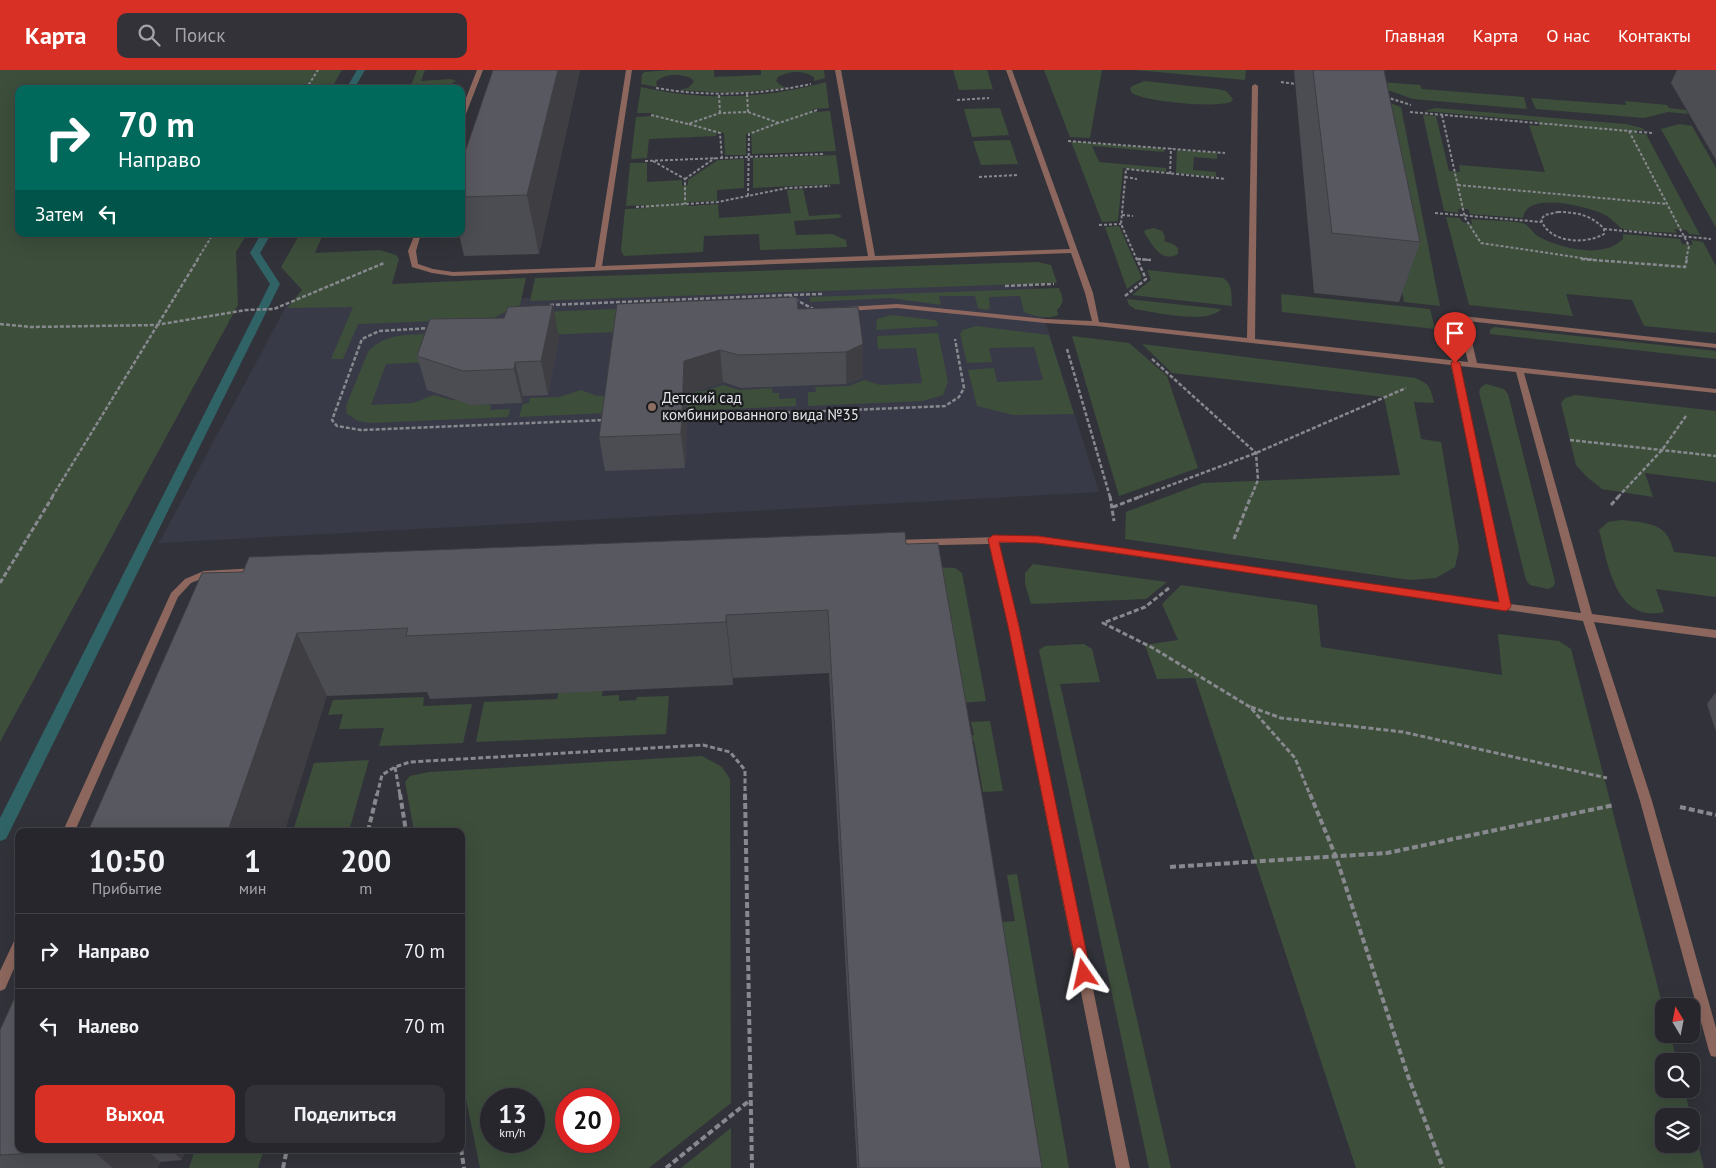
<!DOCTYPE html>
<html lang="ru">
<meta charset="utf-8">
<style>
body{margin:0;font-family:"PT Sans",sans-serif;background:#323238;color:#f1f3f6;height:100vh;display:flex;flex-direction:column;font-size:19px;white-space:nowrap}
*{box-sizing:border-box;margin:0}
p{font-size:16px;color:#a4a5a9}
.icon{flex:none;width:28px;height:28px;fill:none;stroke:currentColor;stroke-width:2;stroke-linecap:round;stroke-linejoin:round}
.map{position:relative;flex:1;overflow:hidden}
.details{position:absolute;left:15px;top:758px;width:450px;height:325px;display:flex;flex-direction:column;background:#26262c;border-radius:10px;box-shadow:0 5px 20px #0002,0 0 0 1px #424348}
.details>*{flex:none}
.top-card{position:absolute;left:15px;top:15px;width:450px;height:152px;border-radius:10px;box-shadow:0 5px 20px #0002,0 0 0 1px #424348;background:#00695c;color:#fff;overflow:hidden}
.needle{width:32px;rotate:350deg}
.buttons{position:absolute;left:1655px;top:928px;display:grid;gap:10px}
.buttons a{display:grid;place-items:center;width:45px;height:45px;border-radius:10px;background:#26262c;box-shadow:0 5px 20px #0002,0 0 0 1px #424348;font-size:25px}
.speed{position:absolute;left:480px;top:1018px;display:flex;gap:10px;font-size:25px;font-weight:700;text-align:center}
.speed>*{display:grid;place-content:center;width:65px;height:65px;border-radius:50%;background:#26262c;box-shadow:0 5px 20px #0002,0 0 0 1px #424348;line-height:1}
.speed small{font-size:12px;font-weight:400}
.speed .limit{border:8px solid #d22;background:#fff;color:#111}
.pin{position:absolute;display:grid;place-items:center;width:42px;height:42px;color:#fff;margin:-51px -21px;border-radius:50% 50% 50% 0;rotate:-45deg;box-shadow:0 0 5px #0007}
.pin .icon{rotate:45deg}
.me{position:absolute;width:55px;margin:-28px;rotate:349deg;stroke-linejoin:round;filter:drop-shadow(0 0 4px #0008)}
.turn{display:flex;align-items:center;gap:18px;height:105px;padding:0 20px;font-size:22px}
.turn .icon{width:65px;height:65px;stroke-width:2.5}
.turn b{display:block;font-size:35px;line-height:42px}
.then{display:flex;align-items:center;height:48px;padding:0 20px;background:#0003;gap:10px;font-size:19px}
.eta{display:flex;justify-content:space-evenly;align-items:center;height:85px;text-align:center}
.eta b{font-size:30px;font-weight:600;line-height:35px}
.button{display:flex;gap:10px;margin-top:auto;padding:10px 20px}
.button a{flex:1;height:58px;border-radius:10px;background:#d93025;color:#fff;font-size:20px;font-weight:600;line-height:58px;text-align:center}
.button a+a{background:#323238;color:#f1f3f6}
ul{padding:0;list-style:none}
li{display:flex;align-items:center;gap:15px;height:75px;padding:0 20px;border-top:1px solid #424348}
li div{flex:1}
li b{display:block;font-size:19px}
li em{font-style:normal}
header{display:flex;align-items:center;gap:30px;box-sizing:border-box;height:70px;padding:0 25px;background:#d93025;color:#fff}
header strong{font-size:24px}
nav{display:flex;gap:28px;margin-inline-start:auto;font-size:18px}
.search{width:350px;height:45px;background:#323238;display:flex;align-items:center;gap:12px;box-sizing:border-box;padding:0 18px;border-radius:10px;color:#a4a5a9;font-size:19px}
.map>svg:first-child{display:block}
</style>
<header>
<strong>Карта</strong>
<div class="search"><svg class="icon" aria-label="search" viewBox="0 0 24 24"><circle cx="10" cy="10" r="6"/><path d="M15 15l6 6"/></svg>Поиск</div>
<nav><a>Главная</a><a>Карта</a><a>О нас</a><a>Контакты</a></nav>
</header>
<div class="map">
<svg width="1716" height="1098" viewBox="0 0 1716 1098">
<rect width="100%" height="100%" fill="#32333a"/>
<polygon fill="#393a47" points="1031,206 1099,422 159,473 287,235 526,228"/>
<g fill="#3d4e3b" fill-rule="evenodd">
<polygon points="0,0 342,0 331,19 19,19 19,164 247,164 236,182 238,235 0,672"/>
<polygon points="417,0 425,0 421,11 451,9 456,11 451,14 411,16"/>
<path d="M 669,0 L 714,0 L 714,7 L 761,5 L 761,0 L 824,0 L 825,8 L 814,11 L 814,7 C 803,0 789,1 778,7 L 776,11 L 780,15 L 787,18 L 732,23 L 679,20 L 688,18 L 694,12 L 691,8 C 680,3 664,3 656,12 L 657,17 L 641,14 L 642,4 L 645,2 Z"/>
<polygon points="953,0 987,0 993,19 959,20"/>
<polygon points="1044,0 1102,0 1090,68 1070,67"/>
<polygon points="1135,0 1246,0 1245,10"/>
<path d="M 1145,11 L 1217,19 L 1226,21 L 1233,29 L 1231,32 C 1214,38 1147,32 1132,23 L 1130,19 L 1132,16 Z"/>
<path d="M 826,12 L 829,38 L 813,39 L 813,42 L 830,41 L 836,81 L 752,84 L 751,63 L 746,64 L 746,85 L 725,85 L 724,63 L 717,63 L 716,66 L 649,69 L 647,88 L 631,89 L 636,47 L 652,46 L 652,43 L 637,43 L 641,17 C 702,31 765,29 826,12 Z"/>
<polygon points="1380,12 1420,15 1422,19 1524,27 1527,39 1413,29 1385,19"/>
<polygon points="1368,28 1379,29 1401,37 1440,236 1404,232"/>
<polygon points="1531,28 1626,35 1625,31 1667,35 1669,38 1686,40 1688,44 1668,42 1644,48 1536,39"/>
<polygon points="1000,38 1009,65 972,67 964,39"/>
<path d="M 1436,38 L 1626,54 L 1642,58 L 1645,61 L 1636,60 L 1637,63 L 1646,64 L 1700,165 L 1689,164 L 1686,160 L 1674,159 L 1677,163 C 1664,162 1633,162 1623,159 C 1618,157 1612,148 1605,145 C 1590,137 1526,120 1523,148 L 1470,144 L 1468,139 L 1458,139 L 1459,143 L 1444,141 L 1423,45 L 1436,46 L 1449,101 L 1460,102 L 1459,95 L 1545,102 L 1529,55 L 1539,56 L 1538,51 L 1424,41 Z"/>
<polygon points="1680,54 1692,56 1716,98 1716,158 1661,59"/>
<polygon points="1010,70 1018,94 981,95 973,71"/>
<polygon points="1071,71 1164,79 1164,82 1092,76 1099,92 1166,98 1166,102 1123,98 1118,151 1102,152"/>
<polygon points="1177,80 1217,83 1217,89 1194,87 1193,100 1216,102 1216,107 1176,103"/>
<polygon points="836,85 840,114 753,118 753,88"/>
<polygon points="744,89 744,118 717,120 717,131 688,132 688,136 718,134 719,148 791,143 787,120 803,119 809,146 838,144 842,146 839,148 794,151 796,165 832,164 846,170 847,177 760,180 759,164 704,166 703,182 624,186 621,180 625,139 645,138 645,135 626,136 630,93 647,93 647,112 682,110 682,116 688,115 688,110 718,90"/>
<path d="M 1446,147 L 1460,148 L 1462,152 L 1472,154 L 1471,149 C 1479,150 1521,151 1525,154 C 1530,157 1533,163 1539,167 C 1562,179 1604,189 1623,169 L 1623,164 L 1680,169 L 1682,174 L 1693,175 L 1691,170 L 1703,172 L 1716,196 L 1716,263 L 1644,256 L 1632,230 L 1566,224 L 1573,246 L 1469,235 Z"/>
<polygon points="1119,156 1142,208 1127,219 1105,157"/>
<path d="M 1154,158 L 1162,161 L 1165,166 L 1164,171 L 1173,174 L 1178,178 L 1178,184 C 1161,194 1152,174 1144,162 L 1145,160 Z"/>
<polygon points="300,164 323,164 315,183 380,180 396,185 399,189 392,214 526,208 520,235 491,249 358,254 343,289 331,289 353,237 287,238 302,220 281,197"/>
<polygon points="1037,192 1051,195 1057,213 530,231 535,208"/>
<path d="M 1147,200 L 1223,208 C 1233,214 1231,224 1232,236 L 1132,225 L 1151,210 Z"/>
<path d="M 1059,218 C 1063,228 1065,232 1057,240 L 1058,245 C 1046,250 1034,246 1024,242 L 1020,226 L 989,227 L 990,238 L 986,240 L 978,238 L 975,226 L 939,226 L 941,235 L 890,228 L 810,232 L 810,227 Z"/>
<polygon points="1281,224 1430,239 1435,259 1282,242"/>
<path d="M 1127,229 L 1221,239 C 1208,255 1154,242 1135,239 L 1129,235 Z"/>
<polygon points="645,238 642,261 518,266 537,242"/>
<polygon points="891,245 934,250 937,251 938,256 876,260 877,249"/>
<polygon points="976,256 1049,265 1074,344 1013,345 977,336 968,300 994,298 997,312 1043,310 1034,277 989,278 992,292 967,293 960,264 963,260"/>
<polygon points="1494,257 1716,281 1716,289 1490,264 1490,260"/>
<polygon points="938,263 948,312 943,325 923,331 808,336 808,322 816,322 815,317 849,316 864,310 880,315 922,313 916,278 878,279 877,266"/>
<path d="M 440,264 L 431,292 L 386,294 L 371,335 L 413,333 L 434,325 L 452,330 L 488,329 L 487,335 L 491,335 L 490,340 L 510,339 L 508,347 L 372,353 L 358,351 L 347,344 L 346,336 L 368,282 C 385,261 416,265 440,264 Z"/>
<polygon points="1072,266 1129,273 1167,306 1198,398 1119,426"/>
<path d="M 1142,274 L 1415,308 C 1430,314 1430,317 1434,333 L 1414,332 L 1421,369 L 1441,372 L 1459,479 L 1455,497 L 1436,508 L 1410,510 L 1125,469 L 1126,442 L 1203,413 L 1400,405 L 1384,327 L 1172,303 Z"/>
<polygon points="1486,314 1504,319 1508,324 1555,512 1554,516 1548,519 1530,515 1526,510 1479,322 1481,317"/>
<polygon points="723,315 739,320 772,318 773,323 779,323 779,329 796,328 796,336 664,342 672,322 704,321"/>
<polygon points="581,320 597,326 631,324 652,341 519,347 523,334 529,333 530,328 559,327"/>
<polygon points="1575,325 1716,341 1716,412 1645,403 1653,427 1602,419 1587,407 1576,395 1561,333 1565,328"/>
<path d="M 1622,450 C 1637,452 1660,452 1668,467 C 1671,471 1672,477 1674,482 L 1716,487 L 1716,527 L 1656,519 L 1664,542 C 1615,553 1608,493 1599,460 L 1608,452 Z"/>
<polygon points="1033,494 1167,512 1146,529 1031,534 1025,514 1025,503"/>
<polygon points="929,497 955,498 962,503 986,631 961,633"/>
<polygon points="1181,515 1317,535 1321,577 1502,605 1498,564 1559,571 1571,579 1664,941 1664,964 1670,964 1677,991 1664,991 1664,1019 1684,1019 1691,1046 1664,1046 1664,1074 1691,1074 1691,1048 1704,1098 1356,1098 1195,608 1157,609 1145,575 1178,570 1162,534"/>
<polygon points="1084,574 1092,579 1100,612 1060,614 1171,1098 1149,1098 1039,580 1045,576"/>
<polygon points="603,619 602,626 619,625 619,631 636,630 637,627 669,626 666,664 476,672 484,632 557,629 559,620"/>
<polygon points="424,627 423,636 472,634 463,673 379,676 384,658 339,659 343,644 328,645 333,630"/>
<polygon points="990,651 1003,721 983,722 974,671 960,672 958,666 974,665 971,652"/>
<path d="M 702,686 L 722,697 L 730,709 L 731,1033 L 649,1098 L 480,1098 L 461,1004 L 461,761 L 414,761 L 405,712 L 410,706 L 429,702 ZM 491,1029 L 534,1029 L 534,1071 L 491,1071 ZM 566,1029 L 609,1029 L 609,1071 L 566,1071 Z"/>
<polygon points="369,690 349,761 293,761 314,693"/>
<polygon points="1017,804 1069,1098 1026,1098 989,853 1015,851 1007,805"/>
<polygon points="731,1058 731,1098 681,1098"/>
<polygon points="195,1079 264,1079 258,1098 189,1098"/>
</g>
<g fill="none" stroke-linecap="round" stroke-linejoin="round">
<g fill="#306366" fill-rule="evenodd">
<polygon points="357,0 365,0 354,19 346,19"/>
<polygon points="261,164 271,164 260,183 280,214 6,769 0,771 0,748 270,214 250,183"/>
</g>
<g stroke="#88898f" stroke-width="2" stroke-dasharray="3 2" stroke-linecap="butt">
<polyline points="1281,12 1296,14"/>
<path d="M 656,18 C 708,27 759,25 811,14"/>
<polyline points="306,19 318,0"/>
<polyline points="747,24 748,42"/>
<polyline points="719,25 720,43"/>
<polyline points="1386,27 1411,35"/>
<polyline points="957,30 989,28"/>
<polyline points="1410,42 1652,63"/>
<polyline points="651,45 688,54 720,43 748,42 779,53 817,40"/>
<polyline points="1442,45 1465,148 1481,173 1595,190"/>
<polyline points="689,54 720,63 722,88"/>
<polyline points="1629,61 1689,176 1686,190"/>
<polyline points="1068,71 1225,83"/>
<polyline points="645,91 823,84"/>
<polyline points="653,91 685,109 685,134"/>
<polyline points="1170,104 1171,78"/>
<polyline points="979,107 1017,105"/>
<polyline points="1125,107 1137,109"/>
<polyline points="685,109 715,88"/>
<polyline points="1458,115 1667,134"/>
<polyline points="748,126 749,64 778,53"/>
<polyline points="636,137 718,132 787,118 830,116"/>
<path d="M 1558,142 C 1576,142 1592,145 1604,159 L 1604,164 C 1585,175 1548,173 1541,149 L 1545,145 Z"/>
<polyline points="1435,143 1541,152"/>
<polyline points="1122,145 1133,146"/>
<polyline points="1099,155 1121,154"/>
<polyline points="1604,159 1711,169"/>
<polyline points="1137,189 1150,190"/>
<polyline points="197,190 213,164"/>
<polyline points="1137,190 1121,154 1126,99 1226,109"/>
</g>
<g stroke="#88898f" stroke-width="2.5" stroke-dasharray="4 2" stroke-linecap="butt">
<polyline points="1137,189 1151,190"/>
<polyline points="1581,189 1685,197 1687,189"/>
<polyline points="1005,216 1054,214"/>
<polyline points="788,225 822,224"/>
<polyline points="1125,226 1146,209 1137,189"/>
<polyline points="550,235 787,225 815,240"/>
<polyline points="0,254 31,257 156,255 246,240 274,239 384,193"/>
<polyline points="431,258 379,261 362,269 332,350 337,356 361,360 605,350"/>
<polyline points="1067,279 1110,427"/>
<polyline points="1152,289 1256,383 1258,410 1251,427"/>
<polyline points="684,347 945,336 959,327 964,318 955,269"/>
<polyline points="1570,370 1716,386"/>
<polyline points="52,427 198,189"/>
<polyline points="1139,427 1256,383 1406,318"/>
<polyline points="1618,427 1662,380 1686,346"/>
</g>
<g stroke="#88898f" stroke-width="3" stroke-dasharray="5 2.5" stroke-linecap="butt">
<polyline points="1110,426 1114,451"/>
<polyline points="1611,435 1619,426"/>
<polyline points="1113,437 1142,426"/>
<polyline points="1234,469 1251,426"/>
<polyline points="0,513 53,426"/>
<polyline points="1169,518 1145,537 1103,553 1153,578 1250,637 1295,688 1310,725"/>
<polyline points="1251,637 1281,648 1403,662 1607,708"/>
<polyline points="395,697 400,725"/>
<polyline points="377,725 382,705 395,697 410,692 703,675 730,682 745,700 745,725"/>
</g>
<g stroke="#88898f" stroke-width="4" stroke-dasharray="6 3" stroke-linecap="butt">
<polyline points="400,724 406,761"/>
<polyline points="745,724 752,1098"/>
<polyline points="1310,724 1336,787 1408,1006 1443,1098"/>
<polyline points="1680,737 1716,745"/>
<polyline points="368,761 377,724"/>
<polyline points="1170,797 1387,783 1614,735"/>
<polyline points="461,1079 464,1098"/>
<polyline points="283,1098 287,1079"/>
<polyline points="666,1098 749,1031"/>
</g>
<g fill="#8d675d" fill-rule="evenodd">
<polygon points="477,0 483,0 464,49 461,51 461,41"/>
<path d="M 626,0 L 632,0 L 602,196 L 868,186 L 835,0 L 841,0 L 875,186 L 1070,179 L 1006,0 L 1012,0 L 1093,223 L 1099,252 L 1247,268 L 1252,16 L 1255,14 L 1258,16 L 1255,269 L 1468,292 L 1458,248 L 1462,246 L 1716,274 L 1716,278 L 1467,251 L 1477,293 L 1716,319 L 1716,323 L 1524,303 L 1592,544 L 1716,560 L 1716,568 L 1594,552 L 1652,731 L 1716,958 L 1716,987 L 1711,986 L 1709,981 L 1640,731 L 1583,551 L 1038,472 L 999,473 L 1018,556 L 1130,1098 L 1116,1098 L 1008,556 L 989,474 L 893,476 L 888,473 L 893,470 L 1038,466 L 1500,533 L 1451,295 L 1096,256 L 1045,253 L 897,238 L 846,241 L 842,239 L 846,237 L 897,234 L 1045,249 L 1092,251 L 1085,223 L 1071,183 L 453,206 L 432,203 L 412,197 L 408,181 L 415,164 L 421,164 L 416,181 L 418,194 L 433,199 L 453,202 L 595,197 ZM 1460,296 L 1516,302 L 1581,543 L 1510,534 Z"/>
<polygon points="257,498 260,499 262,501 260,503 208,506 191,513 178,527 75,761 63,761 171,523 185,509 204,501"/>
<polygon points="19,867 19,887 5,919 0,921 0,901 15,869"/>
</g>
</g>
<g fill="#4c4c53">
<polygon points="493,0 580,0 539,184 464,186 459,164 461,164 461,94"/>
<polygon points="1294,0 1384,0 1420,172 1399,232 1314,223"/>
<polygon points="1677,0 1716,0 1716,90 1671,13"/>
<polygon points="617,234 798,239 858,237 863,307 846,314 741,318 723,312 688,324 685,398 605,401 599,367"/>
<polygon points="559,268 548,325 523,326 522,333 472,335 427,320 417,286"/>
<polygon points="906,474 1042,1098 857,1098 829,603 733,608 733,615 539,624 430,629 427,622 327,626 243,502"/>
<polygon points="1716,622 1716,662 1707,634"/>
<polygon points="0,960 19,1079 186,1079 182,1090 160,1092 158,1098 0,1098"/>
</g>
<g fill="#3e3e43">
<polygon points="558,0 580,0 539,184 527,125"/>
<polygon points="553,235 559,268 548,325 541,291"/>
<polygon points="863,274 863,307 846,314 846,282"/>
<polygon points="720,280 723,312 688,324 685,398 681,364 684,291"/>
<polygon points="515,292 523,326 522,333 514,299"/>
<polygon points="726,545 733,608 733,615 726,552"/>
<polygon points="297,563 327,626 285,761 228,761"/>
<polygon points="92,1079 146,1079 160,1092 158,1098 113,1098 92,1080"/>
<polygon points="170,1079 186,1079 182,1090"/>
</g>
<g fill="#585860" stroke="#3e3e43">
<polygon points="493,0 558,0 527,125 461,127 461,94"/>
<polygon points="1313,0 1384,0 1420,172 1332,163"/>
<polygon points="797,227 798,239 858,237 863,274 846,282 739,285 720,280 684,291 681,364 599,367 617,234"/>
<polygon points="553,235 541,291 515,292 514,299 463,301 417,286 430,249 504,248 508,237"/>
<polygon points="905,462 906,474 938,473 983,731 1042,1098 859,1098 828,540 726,545 726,552 521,561 406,566 408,558 297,563 228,761 88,761 202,503 243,502 249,487"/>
<polygon points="19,918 19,1079 92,1079 92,1080 0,1085 0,960"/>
</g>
<polygon fill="#d93025" stroke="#8d1f18" points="1455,290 1460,293 1511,536 1509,539 1506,541 1116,483 1038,473 999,472 1019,556 1091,904 1089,909 1084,911 1079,909 1008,556 988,469 993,465 1038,466 1499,532 1451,293"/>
<circle fill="#8d6e63" stroke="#1a1b1e" stroke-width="2" cx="652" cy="337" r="5"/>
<g text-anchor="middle" stroke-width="4.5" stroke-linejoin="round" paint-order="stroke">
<g font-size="15" fill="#e3e4e9" stroke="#1a1b1e" text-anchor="start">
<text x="662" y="333">Детский сад<tspan x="662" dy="17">комбинированного вида №35</tspan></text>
</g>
</g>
</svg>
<div class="buttons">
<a><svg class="needle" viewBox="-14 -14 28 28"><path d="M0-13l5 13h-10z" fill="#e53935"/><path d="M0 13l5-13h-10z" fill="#a4a5a9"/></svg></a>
<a><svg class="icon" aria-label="search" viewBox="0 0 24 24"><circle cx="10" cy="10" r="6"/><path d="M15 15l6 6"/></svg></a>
<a><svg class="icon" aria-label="layers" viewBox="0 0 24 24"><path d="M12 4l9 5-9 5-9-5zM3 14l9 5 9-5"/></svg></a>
</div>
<div class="speed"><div>13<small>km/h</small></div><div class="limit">20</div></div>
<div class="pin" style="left:1455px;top:293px;background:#d93025"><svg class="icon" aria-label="arrive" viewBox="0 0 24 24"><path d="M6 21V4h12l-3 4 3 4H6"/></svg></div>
<svg class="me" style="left:1084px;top:904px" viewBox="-20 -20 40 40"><path d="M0-17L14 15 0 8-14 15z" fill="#d93025" stroke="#fff" stroke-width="4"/></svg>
<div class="top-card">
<div class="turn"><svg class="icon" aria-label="right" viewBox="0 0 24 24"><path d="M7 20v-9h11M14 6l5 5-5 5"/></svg><div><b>70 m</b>Направо</div></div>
<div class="then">Затем<svg class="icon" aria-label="left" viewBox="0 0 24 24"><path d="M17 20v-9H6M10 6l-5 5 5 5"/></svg></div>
</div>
<section class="details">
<div class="eta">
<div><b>10:50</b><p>Прибытие</p></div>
<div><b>1</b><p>мин</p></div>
<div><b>200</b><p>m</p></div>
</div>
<ul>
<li><svg class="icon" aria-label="right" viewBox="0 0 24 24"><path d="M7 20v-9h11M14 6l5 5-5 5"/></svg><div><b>Направо</b></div><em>70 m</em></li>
<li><svg class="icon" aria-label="left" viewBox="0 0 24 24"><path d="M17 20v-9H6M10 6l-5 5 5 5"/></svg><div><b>Налево</b></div><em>70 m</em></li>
</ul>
<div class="button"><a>Выход</a><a>Поделиться</a></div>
</section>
</div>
